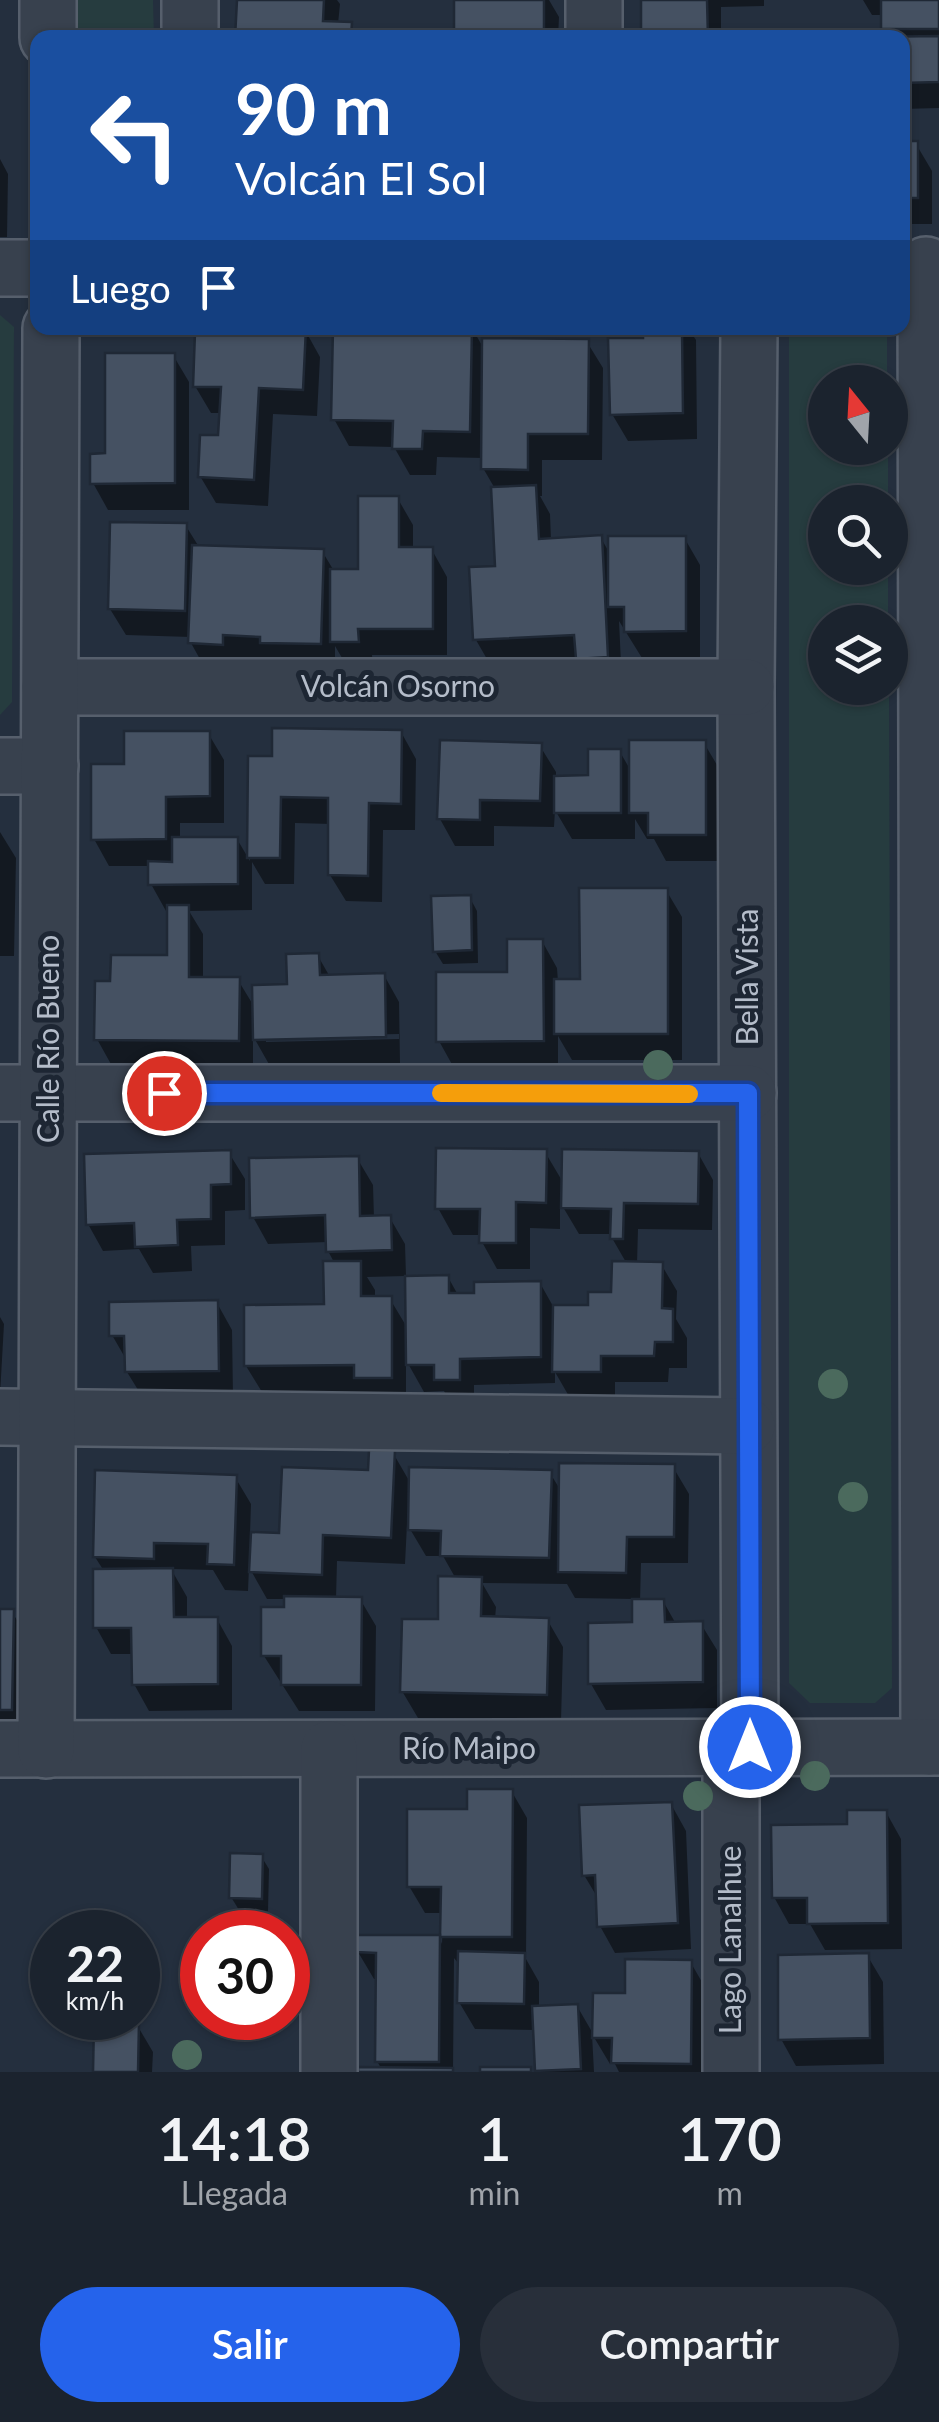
<!DOCTYPE html>
<html lang="es">
<meta charset="utf-8">
<style>
body{margin:0;font-family:Lato,sans-serif;background:#282f3a;color:#f1f3f6;height:100vh;display:flex;flex-direction:column;font-size:38px;white-space:nowrap}
*{box-sizing:border-box;margin:0}
p{font-size:32px;color:#a0a4aa}
.icon{flex:none;width:55px;height:55px;fill:none;stroke:currentColor;stroke-width:2;stroke-linecap:round;stroke-linejoin:round}
.map{position:relative;height:2072px;overflow:hidden}
.drawer{display:flex;flex-direction:column;background:#1b232e;flex:1}
.drawer>*{flex:none}
.guide{position:absolute;left:30px;top:30px;width:880px;height:305px;border-radius:20px;box-shadow:0 2px 8px #0004,0 0 0 2px #39404a;background:#1a4fa0;color:#fff;overflow:hidden}
.needle{width:65px;rotate:342deg}
.tools{position:absolute;left:808px;top:365px;display:grid;gap:20px}
.tools a{display:grid;place-items:center;width:100px;height:100px;border-radius:50%;background:#1b232e;box-shadow:0 2px 8px #0004,0 0 0 2px #39404a;font-size:50px}
.speed{position:absolute;left:30px;top:1910px;display:flex;gap:20px;font-size:50px;font-weight:700;text-align:center}
.speed>*{display:grid;place-content:center;width:130px;height:130px;border-radius:50%;background:#1b232e;box-shadow:0 2px 8px #0004,0 0 0 2px #39404a;line-height:1}
.speed small{font-size:25px;font-weight:400}
.speed .limit{border:15px solid #d22;background:#fff;color:#111}
.pin{position:absolute;display:grid;place-items:center;width:85px;height:85px;color:#fff;margin:-42px;border:5px solid #fff;border-radius:50%;box-shadow:0 2px 10px #0007}
.me{position:absolute;width:110px;margin:-55px;rotate:0deg;stroke-linejoin:round;filter:drop-shadow(0 0 8px #0008)}
.turn{display:flex;align-items:center;gap:35px;height:210px;padding:0 40px;font-size:45px}
.turn .icon{width:130px;height:130px;stroke-width:2.5}
.turn b{display:block;font-size:70px;line-height:85px}
.then{display:flex;align-items:center;height:95px;padding:0 40px;background:#0003;gap:20px;font-size:38px}
.eta{display:flex;justify-content:space-evenly;align-items:center;height:170px;text-align:center}
.eta b{font-size:60px;font-weight:600;line-height:70px}
.action{display:flex;gap:20px;margin-top:auto;padding:20px 40px}
.action a{flex:1;height:115px;border-radius:60px;background:#2563eb;color:#fff;font-size:40px;font-weight:600;line-height:115px;text-align:center}
.action a+a{background:#282f3a;color:#f1f3f6}
.map>svg:first-child{display:block}
</style>
<div class="map">
<svg width="939" height="2072" viewBox="0 0 939 2072">
<rect width="100%" height="100%" fill="#242f3e"/>
<g fill="#263c3f">
<polygon points="72,0 153,0 154,37 73,37"/>
<polygon points="0,315 14,327 12,702 0,715"/>
<polygon points="789,328 887,328 887,382 825,382 825,448 888,448 888,502 825,502 825,568 888,568 888,622 825,622 825,688 889,688 892,1688 875,1703 810,1703 789,1683"/>
</g>
<g fill="#0007" fill-rule="evenodd">
<polygon points="240,0 337,0 340,4 338,24 350,24 358,38 237,38"/>
<polygon points="457,0 549,0 559,17 558,38 446,38 456,33"/>
<polygon points="643,0 764,0 764,6 721,7 721,38 644,38"/>
<polygon points="863,0 939,0 939,108 902,109 902,38 889,38 884,28 884,15 872,15"/>
<polygon points="902,142 916,144 932,171 932,224 902,224"/>
<polygon points="0,159 8,174 7,237 0,237"/>
<polygon points="219,328 305,330 320,357 317,416 273,414 268,506 216,503 200,476 220,438 222,413 211,413 195,386 219,336"/>
<polygon points="336,328 472,328 484,349 587,342 603,368 602,460 542,460 542,496 540,496 550,514 551,540 601,538 610,554 685,539 700,565 700,657 642,658 619,621 622,684 491,666 476,640 498,568 494,487 483,468 483,458 437,457 436,475 410,475 394,447 349,446 334,419"/>
<polygon points="646,328 688,328 696,340 697,439 628,441 612,414 646,340"/>
<polygon points="173,355 189,382 189,510 108,510 93,483 107,456"/>
<polygon points="398,499 413,525 413,550 432,550 447,577 447,655 372,655 373,668 348,668 335,646 335,670 206,670 191,643 191,637 126,635 110,609 186,526 199,547 322,551 334,571 360,571"/>
<path d="M 401,732 L 416,759 L 415,830 L 383,830 L 382,902 L 346,901 L 330,875 L 331,824 L 295,823 L 294,884 L 265,884 L 252,862 L 252,910 L 189,911 L 203,934 L 203,980 L 238,980 L 255,1008 L 289,986 L 318,956 L 330,977 L 384,975 L 399,1002 L 400,1063 L 270,1066 L 253,1036 L 253,1067 L 112,1066 L 97,1039 L 113,983 L 169,958 L 169,911 L 166,911 L 151,884 L 151,866 L 109,866 L 94,839 L 126,767 L 208,733 L 224,760 L 224,823 L 180,823 L 180,840 L 237,839 L 250,861 L 250,758 L 274,759 ZM 399,1034 L 399,1039 L 266,1042 L 266,1037 Z"/>
<polygon points="704,743 720,770 720,861 666,861 654,839 647,839 635,819 635,839 572,839 555,810 554,827 494,826 494,846 455,846 440,819 540,746 556,772 556,778 590,778 620,752 631,771"/>
<polygon points="0,832 16,858 14,956 0,956"/>
<polygon points="666,890 682,917 682,1060 572,1060 558,1036 558,1067 454,1068 439,1041 542,941 557,968 558,982 582,981"/>
<polygon points="470,898 477,911 478,963 443,964 435,951"/>
<polygon points="545,1152 564,1184 698,1153 713,1180 712,1230 638,1229 637,1264 661,1264 677,1291 676,1319 687,1338 687,1368 669,1368 668,1382 615,1382 615,1398 570,1398 555,1372 555,1383 474,1385 474,1406 452,1406 444,1391 424,1392 406,1360 406,1404 372,1404 364,1392 262,1392 246,1366 326,1307 335,1264 328,1251 328,1242 268,1244 253,1217 357,1158 373,1185 374,1218 390,1218 405,1244 406,1276 367,1277 375,1290 375,1299 390,1299 408,1329 448,1277 458,1295 540,1283 554,1308 591,1308 613,1295 627,1264 612,1238 612,1234 579,1234 560,1202 560,1229 530,1228 530,1269 497,1269 482,1242 482,1235 453,1235 438,1208"/>
<polygon points="229,1153 245,1179 245,1210 225,1211 225,1245 191,1246 192,1271 153,1273 139,1249 103,1251 88,1224"/>
<polygon points="217,1303 232,1330 233,1397 143,1398 127,1372 127,1361 112,1335"/>
<polygon points="0,1317 4,1324 0,1395"/>
<polygon points="393,1453 411,1484 550,1473 561,1491 673,1467 689,1494 688,1563 641,1563 640,1602 663,1601 676,1624 701,1624 717,1650 717,1708 606,1710 591,1684 635,1625 634,1599 575,1598 567,1584 482,1583 496,1607 495,1619 548,1621 563,1647 561,1721 418,1718 402,1691 440,1622 456,1579 443,1556 426,1556 407,1524 405,1564 337,1561 336,1599 360,1599 376,1626 375,1711 299,1711 264,1656 286,1609 286,1599 267,1599 249,1567 248,1591 225,1590 213,1570 171,1569 187,1597 187,1620 217,1619 232,1646 232,1710 149,1711 134,1684 134,1654 111,1654 96,1627 104,1571 95,1557 235,1477 251,1504 250,1535 282,1535 371,1472"/>
<polygon points="0,1611 12,1612 28,1638 26,1736 0,1736"/>
<polygon points="512,1792 527,1818 526,1959 539,1982 539,2008 577,2006 595,2037 627,1995 691,1963 706,1989 706,2072 619,2072 615,2064 610,2064 592,2034 594,2072 538,2072 535,2030 475,2029 459,2002 458,1963 454,1958 453,2072 360,2072 382,2070 377,2061 378,1979 374,1979 358,1952 439,1937 442,1944 443,1913 425,1913 409,1886 470,1812"/>
<polygon points="671,1804 686,1831 691,1949 615,1953 600,1926 599,1900 584,1875"/>
<polygon points="886,1812 901,1839 902,1949 825,1950 810,1924 789,1924 774,1897 850,1826"/>
<polygon points="261,1856 269,1869 268,1911 239,1910 231,1897"/>
<polygon points="867,1955 883,1982 884,2064 796,2066 781,2039"/>
<polygon points="137,2025 153,2052 152,2072 96,2072"/>
</g>
<g fill="#455162" stroke="#1f2835" stroke-width="2.5">
<polygon points="237,0 324,0 323,21 352,22 351,38 235,38"/>
<polygon points="454,0 544,0 544,38 444,38 444,30 454,30"/>
<polygon points="641,0 707,0 708,38 641,38"/>
<rect x="881" y="0" width="58" height="29"/>
<polygon points="939,36 939,82 902,83 902,38 865,37"/>
<rect x="902" y="141" width="16" height="57"/>
<polygon points="217,328 306,328 303,390 259,388 254,480 198,477 200,435 218,435 221,387 193,387 195,332 217,333"/>
<polygon points="333,328 472,328 470,432 423,431 422,449 392,449 393,421 331,420"/>
<polygon points="643,328 682,328 683,413 610,415 608,338 643,338"/>
<polygon points="482,338 589,339 588,434 528,434 528,470 481,469"/>
<polygon points="105,353 175,353 175,483 90,484 90,454 105,453"/>
<polygon points="536,485 539,539 602,535 608,657 576,659 574,635 473,640 469,567 495,566 491,487"/>
<polygon points="358,496 399,496 399,547 433,547 433,629 358,629 359,642 330,642 330,569 358,569"/>
<polygon points="110,522 187,523 185,611 108,609"/>
<polygon points="608,536 686,536 686,631 624,632 624,607 608,607"/>
<polygon points="192,545 324,549 321,644 260,643 260,637 223,635 223,645 188,643"/>
<polygon points="272,728 402,730 401,804 369,803 368,876 328,875 328,798 281,797 280,858 247,858 248,756 272,756"/>
<polygon points="124,731 210,731 210,796 166,797 166,839 91,840 91,764 124,764"/>
<polygon points="440,740 542,743 540,801 480,800 480,820 437,819"/>
<polygon points="629,740 706,740 706,835 648,835 648,813 629,813"/>
<polygon points="588,749 621,749 621,813 554,813 554,776 588,775"/>
<polygon points="172,837 238,837 238,884 148,885 148,861 172,862"/>
<polygon points="579,888 668,888 668,1034 554,1034 554,979 580,979"/>
<polygon points="471,895 472,950 433,952 431,896"/>
<polygon points="167,905 189,905 189,977 240,977 239,1041 94,1040 95,981 110,981 111,955 167,955"/>
<polygon points="507,939 543,939 544,1041 436,1042 436,972 507,972"/>
<polygon points="319,953 320,975 385,973 386,1037 253,1040 252,985 287,984 286,954"/>
<polygon points="436,1148 547,1149 546,1203 516,1202 516,1243 479,1243 480,1209 435,1209"/>
<polygon points="562,1149 699,1151 698,1204 624,1203 623,1239 610,1239 611,1209 561,1208"/>
<polygon points="231,1150 231,1184 211,1185 211,1219 177,1220 178,1245 135,1247 134,1223 86,1225 84,1154"/>
<polygon points="359,1156 360,1216 391,1215 392,1250 326,1252 325,1215 250,1218 249,1158"/>
<polygon points="323,1261 361,1261 361,1296 392,1296 392,1378 354,1378 354,1365 244,1366 244,1305 324,1304"/>
<polygon points="612,1261 663,1262 662,1308 673,1309 673,1342 655,1342 654,1356 601,1356 601,1372 552,1372 553,1305 588,1305 588,1292 611,1292"/>
<polygon points="449,1275 449,1293 474,1293 474,1282 541,1281 541,1357 460,1359 460,1380 434,1380 434,1365 406,1365 405,1276"/>
<polygon points="218,1300 219,1371 125,1372 124,1336 109,1336 109,1302"/>
<polygon points="369,1450 395,1450 391,1538 323,1535 322,1575 249,1572 251,1532 279,1533 282,1467 368,1470"/>
<polygon points="559,1463 675,1464 674,1537 627,1537 626,1573 558,1572"/>
<polygon points="409,1467 552,1470 549,1558 440,1556 441,1531 408,1530"/>
<polygon points="95,1470 237,1475 234,1565 207,1564 208,1544 154,1543 154,1559 93,1557"/>
<polygon points="173,1568 174,1617 218,1617 218,1684 132,1685 131,1628 93,1628 93,1569"/>
<polygon points="438,1576 482,1577 481,1616 549,1618 547,1695 400,1692 402,1619 438,1619"/>
<polygon points="284,1596 362,1597 361,1685 281,1685 281,1656 261,1656 261,1607 284,1607"/>
<polygon points="632,1599 664,1599 665,1622 703,1621 703,1682 588,1684 588,1623 632,1622"/>
<polygon points="0,1609 14,1609 12,1710 0,1710"/>
<polygon points="467,1789 513,1789 512,1937 440,1937 441,1887 407,1887 407,1809 467,1809"/>
<polygon points="672,1802 678,1923 597,1927 595,1875 582,1876 579,1805"/>
<polygon points="847,1810 887,1810 888,1923 807,1924 807,1898 772,1898 771,1825 847,1824"/>
<polygon points="230,1853 263,1854 262,1899 229,1898"/>
<polygon points="356,1935 440,1935 439,2062 375,2062 376,1953 356,1952"/>
<polygon points="458,1951 525,1953 524,2004 457,2003"/>
<polygon points="869,1953 870,2038 778,2040 778,1955"/>
<polygon points="625,1959 692,1960 691,2064 611,2063 612,2038 592,2038 593,1993 625,1993"/>
<polygon points="578,2004 581,2069 535,2071 532,2006"/>
<polygon points="94,2021 139,2022 138,2072 93,2072"/>
<polygon points="358,2067 453,2068 453,2072 358,2072"/>
<rect x="480" y="2067" width="51" height="5"/>
</g>
<g fill="none" stroke-linecap="round" stroke-linejoin="round">
<g stroke="#565f6c" stroke-width="60">
<g id="minor">
<polyline points="48,0 48,38"/>
<polyline points="594,0 594,38"/>
<polyline points="190,38 190,0"/>
<polyline points="926,265 929,1747"/>
<polyline points="0,268 38,268"/>
<polyline points="749,328 746,687 750,1747"/>
<polyline points="50,687 746,687"/>
<polyline points="0,766 50,766"/>
<polyline points="0,1093 748,1093"/>
<polyline points="0,1417 747,1426"/>
<polyline points="731,1748 731,2072"/>
<polyline points="0,1749 939,1747"/>
<polyline points="46,1750 51,328"/>
<polyline points="329,2072 329,1749"/>
</g>
</g>
<use href="#minor" stroke="#38414e" stroke-width="55"/>
</g>
<g fill="#4b6a5d">
<circle cx="658" cy="1065" r="15"/>
<circle cx="833" cy="1384" r="15"/>
<circle cx="853" cy="1497" r="15"/>
<circle cx="815" cy="1776" r="15"/>
<circle cx="698" cy="1796" r="15"/>
<circle cx="187" cy="2055" r="15"/>
</g>
<g fill="none" stroke-linecap="round" stroke-linejoin="round">
<g stroke="#184099" stroke-width="25">
<polyline id="route" points="164,1093 748,1093 750,1747"/>
</g>
<use href="#route" stroke="#2563eb" stroke-width="18"/>
<polyline stroke="#f59e0b" stroke-width="18" points="441,1093 689,1094"/>
</g>
<g text-anchor="middle" stroke-width="10" stroke-linejoin="round" paint-order="stroke">
<g font-size="30" fill="#b4bcc9" stroke="#1d2633">
<text x="398" y="697">Volcán Osorno</text>
<text transform="translate(748 977) rotate(-90)" y="10">Bella Vista</text>
<text transform="translate(49 1039) rotate(-90)" y="10">Calle Río Bueno</text>
<text x="469" y="1759">Río Maipo</text>
<text transform="translate(731 1940) rotate(-90)" y="10">Lago Lanalhue</text>
</g>
</g>
</svg>
<div class="tools">
<a><svg class="needle" viewBox="-14 -14 28 28"><path d="M0-13l5 13h-10z" fill="#e53935"/><path d="M0 13l5-13h-10z" fill="#a0a4aa"/></svg></a>
<a><svg class="icon" aria-label="search" viewBox="0 0 24 24"><circle cx="10" cy="10" r="6"/><path d="M15 15l6 6"/></svg></a>
<a><svg class="icon" aria-label="layers" viewBox="0 0 24 24"><path d="M12 4l9 5-9 5-9-5zM3 14l9 5 9-5"/></svg></a>
</div>
<div class="speed"><div>22<small>km/h</small></div><div class="limit">30</div></div>
<div class="pin" style="left:164px;top:1093px;background:#d93025"><svg class="icon" aria-label="arrive" viewBox="0 0 24 24"><path d="M6 21V4h12l-3 4 3 4H6"/></svg></div>
<svg class="me" style="left:750px;top:1747px" viewBox="-20 -20 40 40"><circle r="17" fill="#2563eb" stroke="#fff" stroke-width="3"/><path d="M0-11L8 9 0 5-8 9z" fill="#fff"/></svg>
<div class="guide">
<div class="turn"><svg class="icon" aria-label="left" viewBox="0 0 24 24"><path d="M17 20v-9H6M10 6l-5 5 5 5"/></svg><div><b>90 m</b>Volcán El Sol</div></div>
<div class="then">Luego<svg class="icon" aria-label="arrive" viewBox="0 0 24 24"><path d="M6 21V4h12l-3 4 3 4H6"/></svg></div>
</div>
</div>
<section class="drawer">
<div class="eta">
<div><b>14:18</b><p>Llegada</p></div>
<div><b>1</b><p>min</p></div>
<div><b>170</b><p>m</p></div>
</div>
<div class="action"><a>Salir</a><a>Compartir</a></div>
</section>
